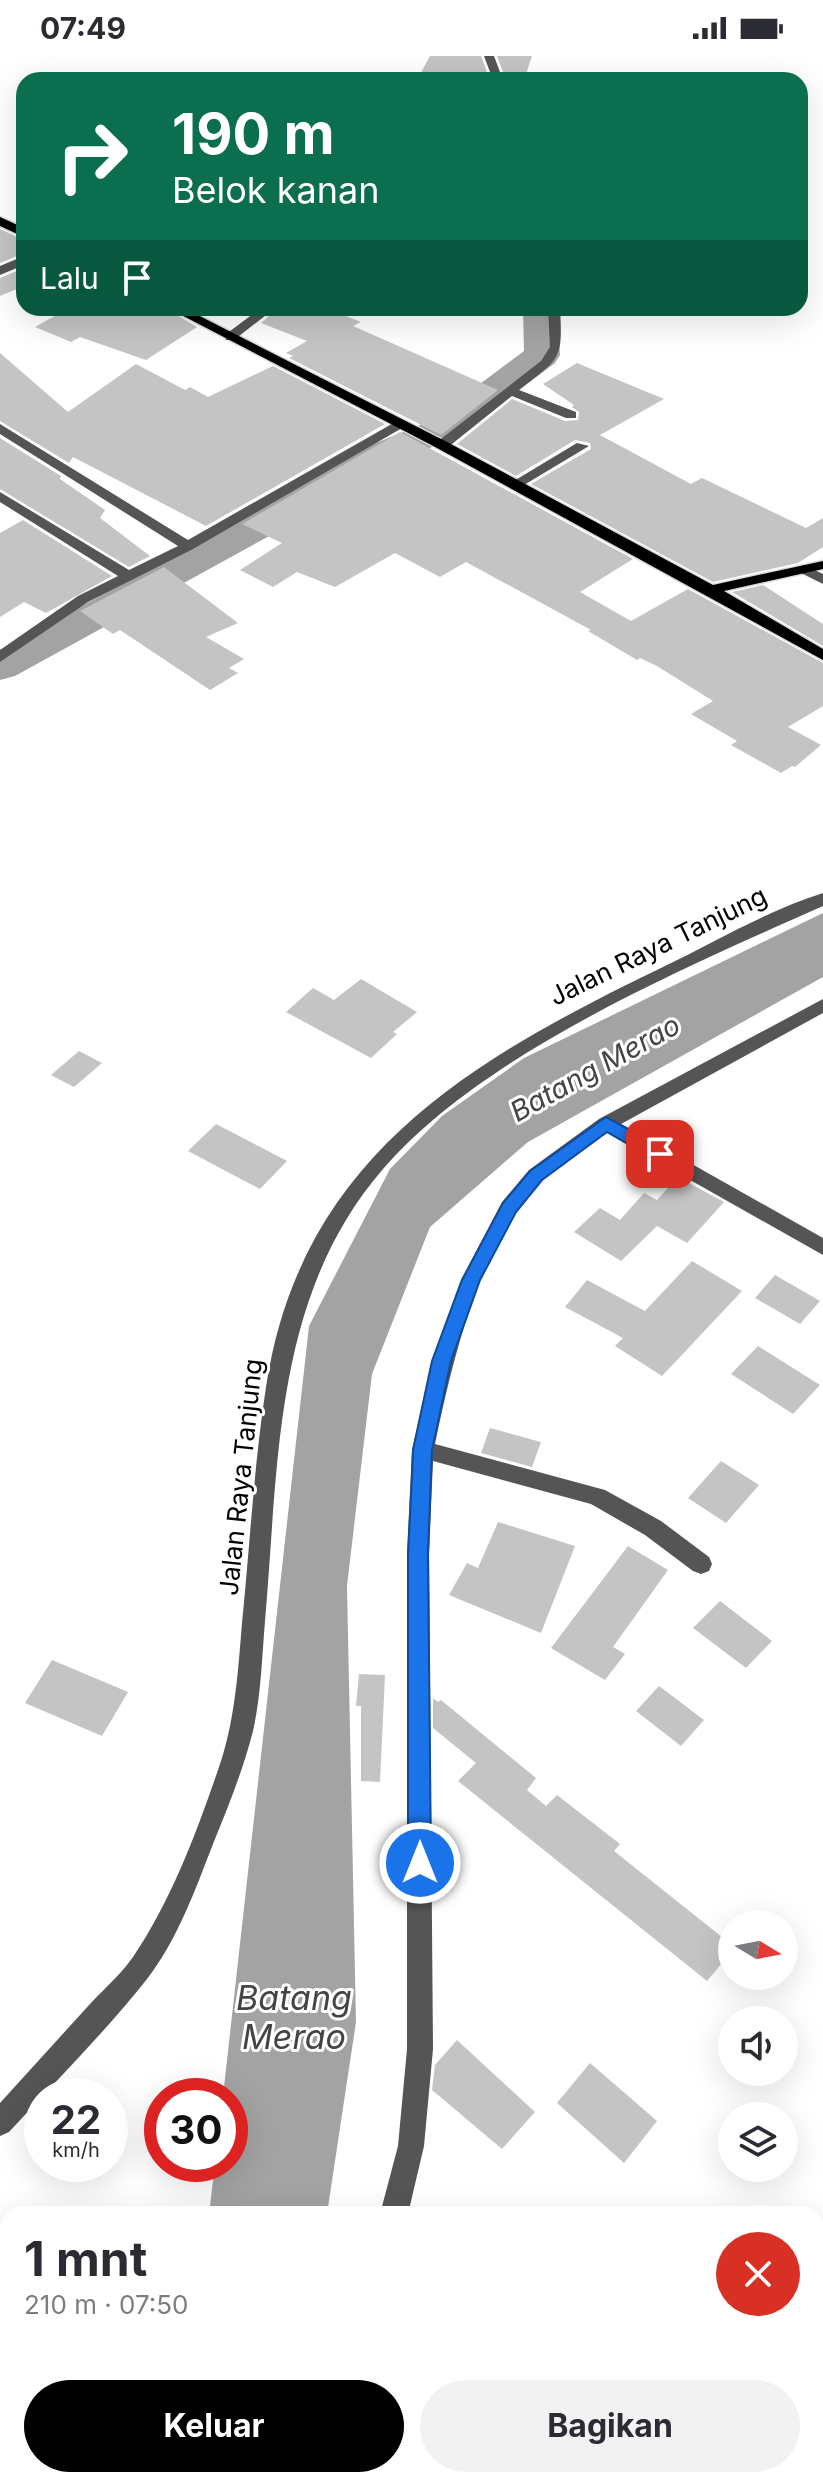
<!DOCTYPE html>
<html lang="id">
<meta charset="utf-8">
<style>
body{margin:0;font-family:Inter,sans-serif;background:#f2f2f3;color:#2b2b33;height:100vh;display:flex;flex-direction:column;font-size:30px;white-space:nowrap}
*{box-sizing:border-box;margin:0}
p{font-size:26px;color:#7c7c81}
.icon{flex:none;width:44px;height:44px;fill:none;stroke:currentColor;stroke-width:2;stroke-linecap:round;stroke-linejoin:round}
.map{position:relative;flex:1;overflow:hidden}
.side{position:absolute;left:0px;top:2150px;width:824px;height:282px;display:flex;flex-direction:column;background:#fff;border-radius:24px 24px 0 0;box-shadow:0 8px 32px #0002}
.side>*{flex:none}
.top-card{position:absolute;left:16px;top:16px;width:792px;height:244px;border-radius:24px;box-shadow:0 8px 32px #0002;background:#0b6e4f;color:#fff;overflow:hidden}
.needle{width:52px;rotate:100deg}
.controls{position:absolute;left:718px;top:1854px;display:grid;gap:16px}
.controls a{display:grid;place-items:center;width:80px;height:80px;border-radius:50%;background:#fff;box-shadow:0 8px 32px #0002;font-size:40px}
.speed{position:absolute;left:24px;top:2022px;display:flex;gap:16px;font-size:40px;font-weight:700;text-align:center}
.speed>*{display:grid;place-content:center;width:104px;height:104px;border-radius:50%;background:#fff;box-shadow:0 8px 32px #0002;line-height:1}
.speed small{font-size:20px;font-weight:400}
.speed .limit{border:12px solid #d22;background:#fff;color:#111}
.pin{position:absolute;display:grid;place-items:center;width:68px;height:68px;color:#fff;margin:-34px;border-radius:16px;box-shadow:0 4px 12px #0006}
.me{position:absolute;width:88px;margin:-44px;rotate:0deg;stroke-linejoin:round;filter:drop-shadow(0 0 6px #0008)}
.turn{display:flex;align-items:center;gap:28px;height:168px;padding:0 24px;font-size:36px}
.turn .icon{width:104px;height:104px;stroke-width:2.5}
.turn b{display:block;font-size:56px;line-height:68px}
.then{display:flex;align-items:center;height:76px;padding:0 24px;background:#0003;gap:16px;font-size:30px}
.round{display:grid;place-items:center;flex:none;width:84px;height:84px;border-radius:42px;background:#f2f2f3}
.overview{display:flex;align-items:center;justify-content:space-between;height:136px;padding:0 24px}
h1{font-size:48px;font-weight:700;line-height:60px}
.button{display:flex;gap:16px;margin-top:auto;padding:16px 24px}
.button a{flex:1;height:92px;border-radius:48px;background:#000;color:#fff;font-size:32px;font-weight:700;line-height:92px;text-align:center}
.button a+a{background:#f2f2f3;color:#2b2b33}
.status{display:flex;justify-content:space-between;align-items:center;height:56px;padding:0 40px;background:#fff;direction:ltr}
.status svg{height:22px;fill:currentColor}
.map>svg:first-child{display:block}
</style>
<div class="status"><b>07:49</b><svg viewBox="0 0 49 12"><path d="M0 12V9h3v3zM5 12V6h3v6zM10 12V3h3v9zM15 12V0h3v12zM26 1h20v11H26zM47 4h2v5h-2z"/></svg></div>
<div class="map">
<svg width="823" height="2431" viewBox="0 0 823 2431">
<rect width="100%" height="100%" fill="#fff"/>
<g fill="#a3a3a3">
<polygon points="823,857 823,921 528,1086 430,1171 372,1318 347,1530 356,1966 327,2158 209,2158 215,2108 230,2108 230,2040 223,2040 309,1270 390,1113 442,1060 524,1002"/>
<polygon points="0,2309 8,2309 8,2424 60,2424 47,2431 0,2431"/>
</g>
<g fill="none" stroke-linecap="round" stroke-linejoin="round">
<polygon fill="#a3a3a3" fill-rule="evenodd" points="523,252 557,252 560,299 555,307 456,381 360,421 271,479 15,620 0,624 0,594 243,463 332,405 430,365 524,295"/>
</g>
<g fill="#c4c4c4">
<polygon points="430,0 481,0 490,24 417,24"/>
<polygon points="497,0 532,0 524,24 506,24"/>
<polygon points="0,173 24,184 24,197 0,207"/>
<polygon points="24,212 24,230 0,240 0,222"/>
<polygon points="69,252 165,252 197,271 146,304 80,281 71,286 35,271"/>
<polygon points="278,252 326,252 361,266 353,270 498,334 441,379 289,302 293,300 286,297 307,285 261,267"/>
<polygon points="0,297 68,356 136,308 185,334 190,331 208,341 273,310 385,368 206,470 73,401 69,407 0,365"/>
<polygon points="577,307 664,343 600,379 691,428 702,422 806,472 823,462 823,491 798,507 713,526 531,428 591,393 590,387 575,384 516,420 457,388 512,343 565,365 578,364 579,356 572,351 574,349 543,328"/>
<polygon points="400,376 633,503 580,536 631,565 688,533 823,607 823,650 788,671 821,689 795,711 792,710 781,717 731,689 737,685 691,658 713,645 657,610 640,602 637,604 588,575 591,574 466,506 440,521 395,497 335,531 297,516 273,531 240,514 282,487 242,468"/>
<polygon points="0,382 61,420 60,423 105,454 100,462 150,500 129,511 0,433"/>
<polygon points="23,464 112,520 46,557 24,546 0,561 0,477"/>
<polygon points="164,511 238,567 206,581 244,603 229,612 238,617 210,634 120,574 113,578 80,555"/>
<polygon points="763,529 823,568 823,590 732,536"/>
<polygon points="361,923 417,956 393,976 397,978 371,1002 286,956 313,932 334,944"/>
<polygon points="79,995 102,1007 74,1031 51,1019"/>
<polygon points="216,1068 287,1105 260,1133 188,1095"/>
<polygon points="678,1121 724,1146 687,1187 657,1170 621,1205 574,1176 600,1152 620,1164 644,1137 657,1144"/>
<polygon points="692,1205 742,1235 662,1320 615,1290 623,1282 565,1251 587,1224 645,1255"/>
<polygon points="775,1219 820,1245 800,1268 755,1242"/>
<polygon points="758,1290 820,1329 793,1358 731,1318"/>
<polygon points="490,1372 541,1386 532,1411 481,1397"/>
<polygon points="721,1405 759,1429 726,1467 688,1442"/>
<polygon points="498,1466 575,1490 541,1577 449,1539 467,1507 478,1512"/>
<polygon points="628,1490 668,1514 613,1591 625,1598 605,1624 551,1592"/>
<polygon points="720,1545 772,1585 746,1612 693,1572"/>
<polygon points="52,1604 128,1636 102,1680 25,1647"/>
<polygon points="359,1618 385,1619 380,1726 361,1725 361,1650 356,1650"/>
<polygon points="659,1630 704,1664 681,1690 636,1655"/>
<polygon points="433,1642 438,1646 441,1644 536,1722 527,1734 546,1750 557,1739 620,1788 614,1795 732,1889 732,1895 707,1925 458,1725 476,1707 433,1672"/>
<polygon points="457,1984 535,2056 502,2093 432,2034 435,2009"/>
<polygon points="590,2007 657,2065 624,2107 557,2047"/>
</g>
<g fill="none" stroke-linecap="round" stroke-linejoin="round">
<g stroke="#dbdbdb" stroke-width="3">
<g id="major">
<polygon points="0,161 24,172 24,181 0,170"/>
<polygon points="168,252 184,252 447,386 713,529 823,505 823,513 724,535 823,593 823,604 437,392"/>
</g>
</g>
<g fill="#555" fill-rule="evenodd">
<polygon points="484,0 494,0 503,24 493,24"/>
<polygon points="24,200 24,209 0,219 0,210"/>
<polygon points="261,252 275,252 234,284 226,284 226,278"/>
<path d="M 548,252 L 560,252 C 563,305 560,302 519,334 L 576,356 L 576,362 L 566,362 L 512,340 L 447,392 L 437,392 L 437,386 L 541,305 L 550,291 Z"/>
<polygon points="397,365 409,368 193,493 88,546 0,606 0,594 78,540 118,520 0,446 0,436 129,514 178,490 0,378 0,368 188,484"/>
<polygon points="577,387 589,390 519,432 507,429"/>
<polygon points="804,509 823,518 823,528 799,516 797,513"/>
<path d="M 823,837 L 823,850 C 684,912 483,997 383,1113 C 273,1240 279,1407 265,1565 C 262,1601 261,1640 253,1675 C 243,1714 228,1751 213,1788 C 195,1834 178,1883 147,1923 C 105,1976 55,2026 9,2076 L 0,2080 L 0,2047 C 30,2014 60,1981 90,1948 C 104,1933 121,1918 133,1901 C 171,1845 196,1778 218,1714 C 235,1667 238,1616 242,1567 C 250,1488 254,1409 266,1331 C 301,1099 473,1003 665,910 C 716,885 769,854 823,837 Z"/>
<path d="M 823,943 L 823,957 L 621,1068 L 823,1182 L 823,1199 L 607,1077 C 586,1092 561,1107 542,1124 C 480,1184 452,1307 435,1388 L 605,1434 L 661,1465 L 709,1501 L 712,1508 L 709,1515 L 701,1518 L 693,1515 L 645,1479 L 591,1448 L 433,1405 L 429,1498 L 433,1993 L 424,2090 L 408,2158 L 380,2158 L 398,2090 L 407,1993 L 407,1498 L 412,1394 L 432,1305 L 461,1224 L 502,1146 L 529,1114 L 599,1063 Z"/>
<polygon points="130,2424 169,2424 166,2431 127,2431"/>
</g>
<use href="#major" fill="#000" fill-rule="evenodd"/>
</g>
<polygon fill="#1a73e8" stroke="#114b97" stroke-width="2" points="606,1061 667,1094 669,1098 667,1103 654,1103 607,1076 542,1124 516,1156 480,1224 451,1305 432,1394 428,1498 431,1807 428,1815 420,1818 412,1815 408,1807 408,1498 412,1420 413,1394 432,1305 462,1224 503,1147 530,1115"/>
<g text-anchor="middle" stroke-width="6" stroke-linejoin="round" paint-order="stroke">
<g font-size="26" fill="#000" stroke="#fff">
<text transform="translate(658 890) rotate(-26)" y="9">Jalan Raya Tanjung</text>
<text transform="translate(241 1421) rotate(-84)" y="9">Jalan Raya Tanjung</text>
</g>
<g font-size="28" font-style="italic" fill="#444" stroke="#fff">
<text transform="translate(595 1012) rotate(-29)" y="10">Batang Merao</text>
</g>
<g font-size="34" font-style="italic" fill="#444" stroke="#fff">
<text x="294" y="1954">Batang<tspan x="294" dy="39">Merao</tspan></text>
</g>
</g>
</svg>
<div class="controls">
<a><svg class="needle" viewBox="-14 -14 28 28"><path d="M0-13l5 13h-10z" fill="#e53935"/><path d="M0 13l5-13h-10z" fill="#7c7c81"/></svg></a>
<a><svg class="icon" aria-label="sound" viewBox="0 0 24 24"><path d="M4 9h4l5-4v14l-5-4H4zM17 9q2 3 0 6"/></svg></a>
<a><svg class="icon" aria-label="layers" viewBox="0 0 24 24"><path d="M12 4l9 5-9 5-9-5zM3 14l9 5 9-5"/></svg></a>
</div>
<div class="speed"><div>22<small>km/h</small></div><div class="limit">30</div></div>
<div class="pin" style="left:660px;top:1098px;background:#d93025"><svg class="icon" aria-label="arrive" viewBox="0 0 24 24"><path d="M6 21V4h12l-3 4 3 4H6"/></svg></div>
<svg class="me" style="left:420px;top:1807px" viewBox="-20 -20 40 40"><circle r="17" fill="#1a73e8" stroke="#fff" stroke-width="3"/><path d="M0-11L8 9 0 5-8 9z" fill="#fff"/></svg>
<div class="top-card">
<div class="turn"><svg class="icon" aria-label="right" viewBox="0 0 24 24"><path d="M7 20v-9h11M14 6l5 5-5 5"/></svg><div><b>190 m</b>Belok kanan</div></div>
<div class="then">Lalu<svg class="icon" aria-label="arrive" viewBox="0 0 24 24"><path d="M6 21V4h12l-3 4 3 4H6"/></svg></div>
</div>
<section class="side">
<div class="overview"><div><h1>1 mnt</h1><p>210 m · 07:50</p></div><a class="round" style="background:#d93025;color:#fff"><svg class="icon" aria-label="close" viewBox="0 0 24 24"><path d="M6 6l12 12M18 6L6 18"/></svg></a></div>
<div class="button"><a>Keluar</a><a>Bagikan</a></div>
</section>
</div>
